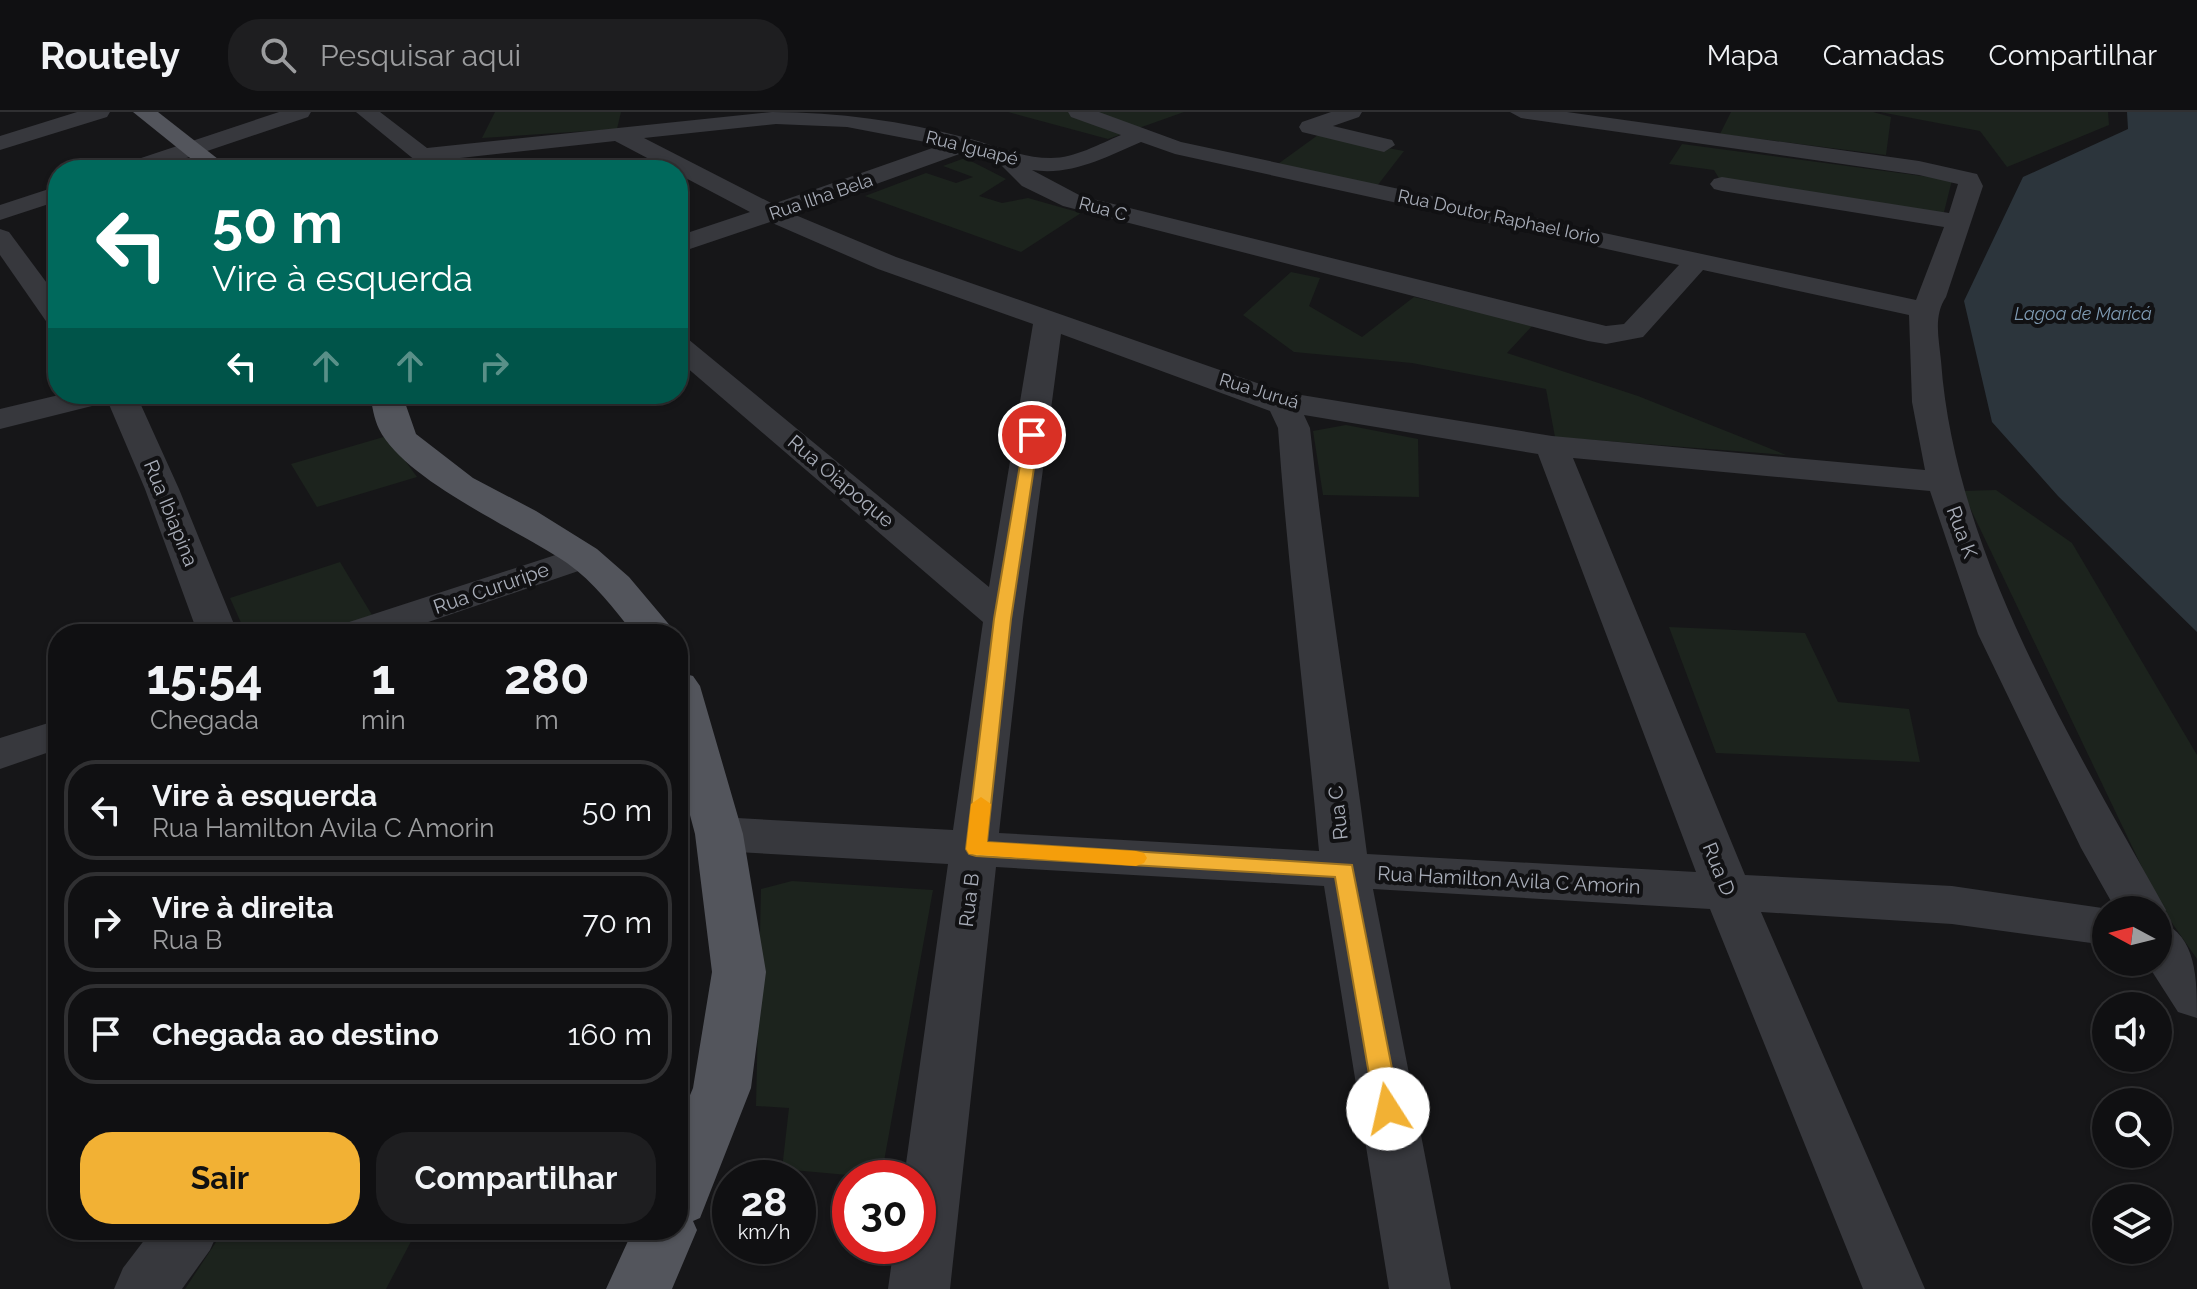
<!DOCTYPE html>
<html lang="pt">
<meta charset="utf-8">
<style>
body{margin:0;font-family:Raleway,sans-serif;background:#1e1e20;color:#f1f3f6;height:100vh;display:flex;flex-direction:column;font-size:30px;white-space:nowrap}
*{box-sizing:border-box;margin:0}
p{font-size:26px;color:#9c9d9f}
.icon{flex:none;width:44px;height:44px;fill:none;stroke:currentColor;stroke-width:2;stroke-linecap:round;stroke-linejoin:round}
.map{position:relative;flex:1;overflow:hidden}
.panel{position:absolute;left:48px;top:512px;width:640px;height:616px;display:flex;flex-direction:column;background:#101012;border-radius:32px;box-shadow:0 2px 6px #0004,0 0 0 2px #303032}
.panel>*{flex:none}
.banner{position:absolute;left:48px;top:48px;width:640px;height:244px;border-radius:32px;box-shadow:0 2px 6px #0004,0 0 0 2px #303032;background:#00695c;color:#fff;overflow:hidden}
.needle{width:52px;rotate:277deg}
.controls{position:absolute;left:2092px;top:784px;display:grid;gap:16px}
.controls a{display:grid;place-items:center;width:80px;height:80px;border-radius:50%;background:#101012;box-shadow:0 2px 6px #0004,0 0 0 2px #303032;font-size:40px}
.speed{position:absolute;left:712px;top:1048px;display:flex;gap:16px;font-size:40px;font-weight:700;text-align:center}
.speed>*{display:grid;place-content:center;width:104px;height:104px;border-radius:50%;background:#101012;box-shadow:0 2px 6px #0004,0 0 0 2px #303032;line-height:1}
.speed small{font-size:20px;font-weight:400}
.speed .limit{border:12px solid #d22;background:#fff;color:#111}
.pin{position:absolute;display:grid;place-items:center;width:68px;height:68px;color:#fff;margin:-34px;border:4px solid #fff;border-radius:50%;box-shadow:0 2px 8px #0007}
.me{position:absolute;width:88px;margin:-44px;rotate:350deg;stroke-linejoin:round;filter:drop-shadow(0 0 6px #0008)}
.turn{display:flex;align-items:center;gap:28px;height:168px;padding:0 32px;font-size:36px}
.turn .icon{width:104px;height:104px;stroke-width:2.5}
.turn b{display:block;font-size:56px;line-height:68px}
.lanes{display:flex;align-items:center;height:76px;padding:0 32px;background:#0003;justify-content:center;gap:40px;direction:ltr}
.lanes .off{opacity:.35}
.eta{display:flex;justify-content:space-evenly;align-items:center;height:136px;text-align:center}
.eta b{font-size:48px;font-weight:700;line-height:56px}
.primary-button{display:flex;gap:16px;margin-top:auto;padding:16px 32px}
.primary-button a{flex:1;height:92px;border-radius:32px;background:#f2b134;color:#111;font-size:32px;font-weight:700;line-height:92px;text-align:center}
.primary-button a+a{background:#1e1e20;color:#f1f3f6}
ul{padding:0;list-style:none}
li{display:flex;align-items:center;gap:24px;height:100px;margin:0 16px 12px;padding:0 16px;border:4px solid #303032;border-radius:32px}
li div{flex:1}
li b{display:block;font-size:30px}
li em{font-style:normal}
header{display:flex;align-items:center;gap:48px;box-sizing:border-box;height:112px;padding:0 40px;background:#101012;border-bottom:2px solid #303032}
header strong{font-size:38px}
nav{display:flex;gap:44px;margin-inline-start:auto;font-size:28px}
.search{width:560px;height:72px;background:#1e1e20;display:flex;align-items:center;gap:20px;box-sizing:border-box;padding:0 28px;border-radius:32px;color:#9c9d9f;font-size:30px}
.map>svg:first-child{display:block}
</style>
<header>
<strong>Routely</strong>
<div class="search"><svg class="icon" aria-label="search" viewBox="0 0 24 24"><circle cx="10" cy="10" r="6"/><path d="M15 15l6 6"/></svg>Pesquisar aqui</div>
<nav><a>Mapa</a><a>Camadas</a><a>Compartilhar</a></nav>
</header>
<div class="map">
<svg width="2197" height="1177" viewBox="0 0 2197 1177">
<rect width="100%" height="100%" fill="#161618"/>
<g fill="#1c231d">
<polygon points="495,0 621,0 617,17 482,26"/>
<polygon points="1008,0 1184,0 1108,27"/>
<polygon points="1731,0 1873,0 1891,5 1886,43 1720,22"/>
<polygon points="1880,0 2108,0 2109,13 2007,55 1980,19"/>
<polygon points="1318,23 1404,39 1377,74 1278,52"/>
<polygon points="1682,32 1952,68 1943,104 1720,68 1714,58 1669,52"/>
<polygon points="965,46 1006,67 979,84 1002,91 1028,86 1081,101 1021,140 865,84 926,61 956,71 973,65 943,54"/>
<polygon points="1291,160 1320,166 1309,194 1362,225 1414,185 1533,213 1507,241 1638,284 1786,343 1555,325 1546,277 1412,251 1294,240 1243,203"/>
<polygon points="1346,313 1418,327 1419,385 1323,383 1313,319"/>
<polygon points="387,324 417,365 317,395 291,352"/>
<polygon points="1996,378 2072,431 2197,643 2197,847 2161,795 1962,379"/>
<polygon points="340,450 372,503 316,522 246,522 230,486"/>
<polygon points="1669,515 1805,521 1838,590 1909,597 1920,650 1716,641"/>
<polygon points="792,769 933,778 881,1066 782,1057 789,996 756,994 761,777"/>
<polygon points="224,1118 417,1118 386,1177 185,1177"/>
</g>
<polygon fill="#2c353c" points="2127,0 2197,0 2197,520 2058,384 1992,310 1964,189 2023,65 2128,17"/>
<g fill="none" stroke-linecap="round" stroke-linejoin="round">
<g fill="#37383d" fill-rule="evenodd">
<polygon points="77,0 110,0 107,5 0,38 0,24"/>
<polygon points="279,0 311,0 308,5 151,58 116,58 120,53"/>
<path d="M 356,0 L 380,0 L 427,36 L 772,0 C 839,0 902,9 967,26 C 994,33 1021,46 1051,46 C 1075,46 1099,32 1121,23 L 1071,5 L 1068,0 L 1099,0 L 1181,30 L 1916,188 L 1944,115 L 1722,79 L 1714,77 L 1710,72 L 1714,67 L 1722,65 L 1949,101 L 1958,72 L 1919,63 L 1521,6 L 1510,0 L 1567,0 L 1919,49 L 1977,62 L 1983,74 L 1946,185 C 1933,204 1939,227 1941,249 C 1955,442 2074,632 2166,798 L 2160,809 C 2197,824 2197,867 2197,906 L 2178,900 L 2146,850 L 2158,850 L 2158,798 L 2116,798 L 2081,736 L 1978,522 L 1930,379 L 1573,346 L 1745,763 L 1952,774 L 2116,798 L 2106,798 L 2106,833 L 1952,812 L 1761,800 L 1925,1177 L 1863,1177 L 1710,797 L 1373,777 L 1451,1177 L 1389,1177 L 1324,774 L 996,755 L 950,1177 L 888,1177 L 894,1134 L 918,1134 L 918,1066 L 904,1066 L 948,752 L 719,739 L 702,734 L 696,722 L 702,710 L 719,705 L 953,718 L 983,510 L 678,248 L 678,224 L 688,227 L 989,475 L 1033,212 L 878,157 L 770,110 L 678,141 L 678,124 L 750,100 L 678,62 L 678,58 L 670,58 L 615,29 L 442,48 L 453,58 L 427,58 ZM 776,12 L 847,15 L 941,33 L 773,92 L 644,26 ZM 1141,30 L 1175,42 L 1679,153 L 1624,212 L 1606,214 L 1081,84 L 1032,58 C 1072,64 1106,45 1141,30 ZM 965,40 L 998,50 L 1022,74 L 1063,94 L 1588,229 L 1606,232 L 1643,225 L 1703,158 L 1909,203 L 1912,290 L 1925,358 L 1552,324 L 1283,280 L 896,145 L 793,102 ZM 1061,222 L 1270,299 L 1278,316 C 1288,457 1306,598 1319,739 L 999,721 L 1023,507 ZM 1304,303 L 1538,342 L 1696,760 L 1367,742 C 1349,600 1325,458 1310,316 Z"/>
<polygon points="1331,0 1362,0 1359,5 1333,14 1392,28 1395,33 1384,40 1302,20 1299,15 1302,10"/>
<polygon points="58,74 58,89 0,108 0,93"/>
<polygon points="0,117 9,120 58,186 58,215 48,212 0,143"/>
<polygon points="63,282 136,282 179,377 238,522 198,522 145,377 108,290 0,317 0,297"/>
<polygon points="583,434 596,437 601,445 596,453 393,522 334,522 340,513"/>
<polygon points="58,608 58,637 0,657 0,626"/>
<polygon points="152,1118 219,1118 210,1138 182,1177 114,1177 123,1156"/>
</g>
<g fill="#53555c" fill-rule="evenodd">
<polygon points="133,0 158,0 232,58 205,58"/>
<path d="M 370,282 L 402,282 L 416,322 L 473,366 L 536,399 L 597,437 L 629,465 L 677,522 L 634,522 C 614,497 594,470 567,451 C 517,417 405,369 379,317 C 374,307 372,293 370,282 Z"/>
<polygon points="678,560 693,564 700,574 743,722 766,860 751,976 700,1106 693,1109 697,1118 672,1177 606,1177 633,1118 678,1118 678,1012 693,976 712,860 695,722 678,658"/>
</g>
</g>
<polygon fill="#f2b134" stroke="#9d7322" stroke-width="2" points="1032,319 1039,323 1011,507 987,730 1352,753 1400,997 1396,1005 1388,1008 1379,1005 1375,997 1335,765 976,744 969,742 966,737 994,507 1025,323"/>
<polygon fill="#f59e0b" points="981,685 991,692 987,730 1136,739 1144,741 1147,746 1144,751 1136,754 969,742 966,737 971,692"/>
<g text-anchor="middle" stroke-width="8" stroke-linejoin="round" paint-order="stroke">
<g font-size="18" fill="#a8adb8" stroke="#111113">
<text transform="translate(972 36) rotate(14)" y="6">Rua Iguapé</text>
<text transform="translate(821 85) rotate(-19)" y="6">Rua Ilha Bela</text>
<text transform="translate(1103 97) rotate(15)" y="6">Rua C</text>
<text transform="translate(1499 105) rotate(12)" y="6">Rua Doutor Raphael Iorio</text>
<text transform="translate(1259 279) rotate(17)" y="6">Rua Juruá</text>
</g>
<g font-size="18" font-style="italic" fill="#7f9bb3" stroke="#111113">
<text x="2083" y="208">Lagoa de Maricá</text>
</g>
<g font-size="20" fill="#a8adb8" stroke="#111113">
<text transform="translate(841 369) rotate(40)" y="7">Rua Oiapoque</text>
<text transform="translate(171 401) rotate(68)" y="7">Rua Ibiapina</text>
<text transform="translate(1962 420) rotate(70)" y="7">Rua K</text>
<text transform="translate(491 476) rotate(-19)" y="7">Rua Cururipe</text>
<text transform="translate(1338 701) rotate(-96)" y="7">Rua C</text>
<text transform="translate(1719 757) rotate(68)" y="7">Rua D</text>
<text transform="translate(1509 768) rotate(3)" y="7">Rua Hamilton Avila C Amorin</text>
<text transform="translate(969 788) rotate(-83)" y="7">Rua B</text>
</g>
</g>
</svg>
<div class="controls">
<a><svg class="needle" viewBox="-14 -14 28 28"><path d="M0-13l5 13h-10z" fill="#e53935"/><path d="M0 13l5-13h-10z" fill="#9c9d9f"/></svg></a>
<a><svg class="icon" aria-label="sound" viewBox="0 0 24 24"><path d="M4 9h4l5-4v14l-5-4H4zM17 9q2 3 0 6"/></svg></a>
<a><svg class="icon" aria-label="search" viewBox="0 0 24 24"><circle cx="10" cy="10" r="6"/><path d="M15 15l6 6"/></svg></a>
<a><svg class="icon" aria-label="layers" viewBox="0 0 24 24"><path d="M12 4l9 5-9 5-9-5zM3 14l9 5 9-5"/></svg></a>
</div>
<div class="speed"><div>28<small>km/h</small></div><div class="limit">30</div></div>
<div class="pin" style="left:1032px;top:323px;background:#d93025"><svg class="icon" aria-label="arrive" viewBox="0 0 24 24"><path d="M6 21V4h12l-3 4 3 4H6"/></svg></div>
<svg class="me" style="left:1388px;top:997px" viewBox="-20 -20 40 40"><circle r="19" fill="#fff"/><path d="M0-13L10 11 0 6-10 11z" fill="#f2b134"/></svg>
<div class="banner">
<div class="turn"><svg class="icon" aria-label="left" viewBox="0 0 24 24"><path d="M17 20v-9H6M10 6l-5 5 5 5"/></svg><div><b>50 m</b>Vire à esquerda</div></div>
<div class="lanes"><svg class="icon" aria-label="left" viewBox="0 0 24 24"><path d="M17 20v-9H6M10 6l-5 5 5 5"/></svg><svg class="icon off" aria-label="ahead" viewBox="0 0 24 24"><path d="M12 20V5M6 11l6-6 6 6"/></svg><svg class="icon off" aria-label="ahead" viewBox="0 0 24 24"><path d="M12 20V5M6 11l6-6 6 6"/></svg><svg class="icon off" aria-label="right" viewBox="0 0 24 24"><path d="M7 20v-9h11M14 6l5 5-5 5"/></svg></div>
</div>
<section class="panel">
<div class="eta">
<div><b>15:54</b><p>Chegada</p></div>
<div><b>1</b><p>min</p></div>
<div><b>280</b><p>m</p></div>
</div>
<ul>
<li><svg class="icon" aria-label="left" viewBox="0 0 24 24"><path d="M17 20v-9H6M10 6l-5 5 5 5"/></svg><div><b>Vire à esquerda</b><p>Rua Hamilton Avila C Amorin</p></div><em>50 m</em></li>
<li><svg class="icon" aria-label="right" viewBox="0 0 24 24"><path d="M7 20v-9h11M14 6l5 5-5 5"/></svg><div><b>Vire à direita</b><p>Rua B</p></div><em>70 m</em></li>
<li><svg class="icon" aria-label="arrive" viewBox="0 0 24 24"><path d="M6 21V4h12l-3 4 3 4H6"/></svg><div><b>Chegada ao destino</b></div><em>160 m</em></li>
</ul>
<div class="primary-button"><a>Sair</a><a>Compartilhar</a></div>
</section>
</div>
